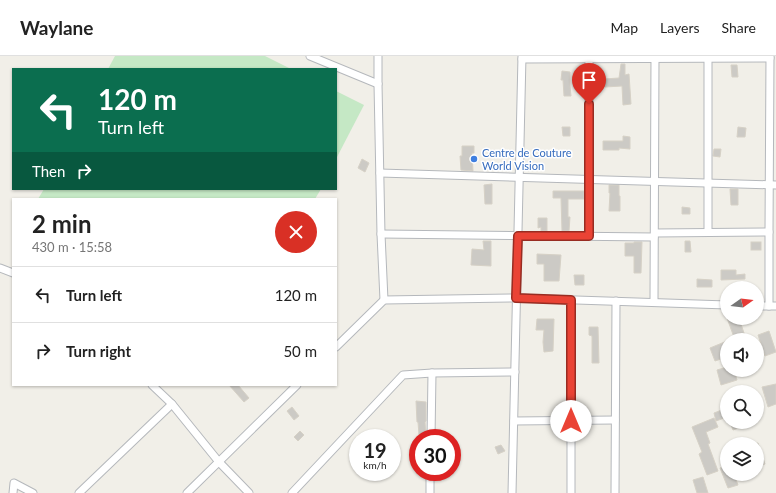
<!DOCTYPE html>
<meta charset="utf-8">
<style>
body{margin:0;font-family:Lato,sans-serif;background:#f2f2f2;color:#222;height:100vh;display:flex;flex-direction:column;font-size:15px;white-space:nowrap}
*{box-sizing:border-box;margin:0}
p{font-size:13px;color:#767676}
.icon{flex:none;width:22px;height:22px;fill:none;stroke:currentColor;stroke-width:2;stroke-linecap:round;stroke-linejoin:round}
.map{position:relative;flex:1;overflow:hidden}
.details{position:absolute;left:12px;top:142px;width:325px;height:188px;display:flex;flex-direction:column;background:#fff;border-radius:0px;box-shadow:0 1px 3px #0004}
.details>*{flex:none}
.banner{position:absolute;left:12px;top:12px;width:325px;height:122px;border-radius:0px;box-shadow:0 1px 3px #0004;background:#0b6e4f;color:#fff;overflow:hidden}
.needle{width:26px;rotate:76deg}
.fabs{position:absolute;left:720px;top:225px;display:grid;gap:8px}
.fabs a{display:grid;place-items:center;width:44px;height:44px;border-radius:50%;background:#fff;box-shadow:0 1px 3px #0004;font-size:20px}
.speed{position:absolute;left:349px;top:373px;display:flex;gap:8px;font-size:20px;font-weight:700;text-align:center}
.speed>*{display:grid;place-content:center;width:52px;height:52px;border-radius:50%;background:#fff;box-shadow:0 1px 3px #0004;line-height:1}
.speed small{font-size:10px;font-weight:400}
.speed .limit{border:6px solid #d22;background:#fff;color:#111}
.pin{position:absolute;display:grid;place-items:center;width:34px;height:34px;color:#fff;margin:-41px -17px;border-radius:50% 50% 50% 0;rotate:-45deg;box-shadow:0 0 4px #0007}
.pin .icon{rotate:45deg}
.me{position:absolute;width:44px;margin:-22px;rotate:0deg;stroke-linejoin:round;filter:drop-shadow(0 0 3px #0008)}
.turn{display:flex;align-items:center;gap:14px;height:84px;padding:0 20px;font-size:18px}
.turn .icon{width:52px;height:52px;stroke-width:2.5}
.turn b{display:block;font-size:28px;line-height:34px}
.then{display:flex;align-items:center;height:38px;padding:0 20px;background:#0003;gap:8px;font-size:15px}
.round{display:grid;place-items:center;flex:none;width:42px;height:42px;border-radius:21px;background:#f2f2f2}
.head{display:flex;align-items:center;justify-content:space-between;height:68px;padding:0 20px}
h1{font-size:24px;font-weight:700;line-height:30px}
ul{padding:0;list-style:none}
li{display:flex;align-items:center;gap:12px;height:56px;padding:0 20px;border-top:1px solid #e0e0e0}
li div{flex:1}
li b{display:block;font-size:15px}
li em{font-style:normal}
header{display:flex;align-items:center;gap:24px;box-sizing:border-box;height:56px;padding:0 20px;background:#fff;border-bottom:1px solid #e0e0e0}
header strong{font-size:19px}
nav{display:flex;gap:22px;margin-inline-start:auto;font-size:14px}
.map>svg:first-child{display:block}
</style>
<header>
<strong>Waylane</strong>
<nav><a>Map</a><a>Layers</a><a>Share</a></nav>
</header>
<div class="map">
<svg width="776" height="437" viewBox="0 0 776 437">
<rect width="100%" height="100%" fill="#f1efe8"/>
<g fill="#c5e8c5">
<polygon points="115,0 265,0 291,13 108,13"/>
<polygon points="336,35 364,49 336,103"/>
<polygon points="44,133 321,133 315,143 38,143"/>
</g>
<g fill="#cccac5" stroke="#d6d1c6">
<polygon points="621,8 625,8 625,19 629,18 631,48 623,49 622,30 605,31 604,23 619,22"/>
<polygon points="731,9 737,9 738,21 732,21"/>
<polygon points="562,15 570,16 570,30 571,40 564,40 563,24 561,24"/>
<polygon points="562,71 570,71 570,80 563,80"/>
<polygon points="738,71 746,72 745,81 737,81"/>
<polygon points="623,80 630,81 630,93 619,92 619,94 603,94 603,85 623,85"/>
<polygon points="462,90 474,90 474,97 472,97 473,115 461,114 460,100 462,100"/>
<polygon points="714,93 721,93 720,101 713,100"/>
<polygon points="362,103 369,107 365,116 358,112"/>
<polygon points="492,128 492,148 485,148 484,129"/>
<polygon points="609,129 619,129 619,140 620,140 620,155 609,155 610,137 609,137"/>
<polygon points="730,133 738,133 738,149 731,149"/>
<polygon points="553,135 584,135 584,143 568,143 568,161 570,161 569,175 562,175 561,142 553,142"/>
<polygon points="682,151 690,152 690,158 682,158"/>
<polygon points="538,162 547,162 547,175 541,175 541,171 538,172"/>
<polygon points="483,185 491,185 491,210 471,209 472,193 484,194"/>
<polygon points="685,185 690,185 691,196 685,196"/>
<polygon points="634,186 642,186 641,217 634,217 634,200 625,200 625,187 634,187"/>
<rect x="751" y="186" width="10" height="8"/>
<polygon points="537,198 561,199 559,225 544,225 544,208 537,208"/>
<polygon points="721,214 736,214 736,219 745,218 745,223 721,224"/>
<polygon points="574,219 584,219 584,229 575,229"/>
<polygon points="697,223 712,224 712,231 697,231"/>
<polygon points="727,262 739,262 745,280 735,284"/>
<polygon points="537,263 554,263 553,295 544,296 543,286 544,274 536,274"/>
<polygon points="589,271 598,271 599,307 592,307 592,280 589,279"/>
<polygon points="769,275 776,296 765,300 758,279"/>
<polygon points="727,285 727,301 715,305 710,292"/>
<polygon points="727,311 727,314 734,314 737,324 721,329 717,314"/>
<polygon points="776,328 776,348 768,351 762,331"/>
<polygon points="229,329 238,329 249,342 244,346"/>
<polygon points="416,345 426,346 426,365 425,366 426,379 419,379 418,366 417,366"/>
<polygon points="292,351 299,360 294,364 287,355"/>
<polygon points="727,352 727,361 716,365 714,357"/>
<polygon points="714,362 718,371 706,376 710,387 708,388 718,415 707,419 699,398 702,396 692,371"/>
<polygon points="730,366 753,366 753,367 733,374"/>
<polygon points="300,375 304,379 298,385 294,381"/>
<polygon points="757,387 758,387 765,408 757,411"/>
<polygon points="501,389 505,395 498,398 495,391"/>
<polygon points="727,409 727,418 734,418 738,429 728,432 720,412"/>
<polygon points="703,421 708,437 697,437 693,424"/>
</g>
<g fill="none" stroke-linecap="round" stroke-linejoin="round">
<g stroke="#b5b8bc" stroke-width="9">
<g id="minor">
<polyline points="310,0 378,28"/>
<polyline points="378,0 378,28 381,178 384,244"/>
<polyline points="589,0 589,180"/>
<polyline points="708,0 708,176"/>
<polyline points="522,3 770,2"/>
<polyline points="380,117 776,129"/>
<polyline points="655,177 769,176"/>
<polyline points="381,178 654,181"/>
<polyline points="0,212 13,217"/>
<polyline points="654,246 655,0"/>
<polyline points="757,250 776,250"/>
<polyline points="769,250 769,176 770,0"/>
<polyline points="336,291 384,244 516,242 727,249"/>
<polyline points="152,329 172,348 219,406 249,437"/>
<polyline points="514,365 615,364"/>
<polyline points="431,382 432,317"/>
<polyline points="13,437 14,427 33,437"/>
<polyline points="79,437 172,348"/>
<polyline points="187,437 297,329"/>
<polyline points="292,437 403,319 432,317 515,316"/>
<polyline points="430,437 430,416"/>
<polyline points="512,437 522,0"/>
<polyline points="571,437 571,244"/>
<polyline points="615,437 616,245"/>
</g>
</g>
<use href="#minor" stroke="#fff" stroke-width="7"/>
</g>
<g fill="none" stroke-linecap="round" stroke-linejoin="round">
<g stroke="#982c22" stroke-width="10">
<polyline id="route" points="571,365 571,244 516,242 518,180 589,180 589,48"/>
</g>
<use href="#route" stroke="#ea4335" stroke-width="7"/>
</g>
<circle fill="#3f7fe0" stroke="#fff" stroke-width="1.5" cx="474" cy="103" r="4"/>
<g text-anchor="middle" stroke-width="3" stroke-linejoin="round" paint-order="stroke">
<g font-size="11" fill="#366cbe" stroke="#fff" text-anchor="start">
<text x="482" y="101">Centre de Couture<tspan x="482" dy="13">World Vision</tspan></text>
</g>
</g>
</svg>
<div class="fabs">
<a><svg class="needle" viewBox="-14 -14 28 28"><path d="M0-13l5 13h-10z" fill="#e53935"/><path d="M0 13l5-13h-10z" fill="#767676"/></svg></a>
<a><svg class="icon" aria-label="sound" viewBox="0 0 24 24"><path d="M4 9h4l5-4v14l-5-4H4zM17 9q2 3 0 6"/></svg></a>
<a><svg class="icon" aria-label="search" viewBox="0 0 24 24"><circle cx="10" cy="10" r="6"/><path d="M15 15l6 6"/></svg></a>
<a><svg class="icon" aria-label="layers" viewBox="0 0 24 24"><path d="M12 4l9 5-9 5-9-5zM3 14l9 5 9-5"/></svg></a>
</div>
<div class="speed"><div>19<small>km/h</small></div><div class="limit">30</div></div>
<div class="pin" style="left:589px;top:48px;background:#d93025"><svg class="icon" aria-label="arrive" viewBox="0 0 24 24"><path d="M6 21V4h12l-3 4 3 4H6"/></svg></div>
<svg class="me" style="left:571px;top:365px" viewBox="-20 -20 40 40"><circle r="19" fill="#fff"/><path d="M0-13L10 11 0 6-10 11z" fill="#ea4335"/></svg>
<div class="banner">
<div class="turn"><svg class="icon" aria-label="left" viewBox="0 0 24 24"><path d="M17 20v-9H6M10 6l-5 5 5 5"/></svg><div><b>120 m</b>Turn left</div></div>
<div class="then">Then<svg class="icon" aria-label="right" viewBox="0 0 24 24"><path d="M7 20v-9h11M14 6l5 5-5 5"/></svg></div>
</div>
<section class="details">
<div class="head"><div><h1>2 min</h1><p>430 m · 15:58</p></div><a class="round" style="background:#d93025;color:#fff"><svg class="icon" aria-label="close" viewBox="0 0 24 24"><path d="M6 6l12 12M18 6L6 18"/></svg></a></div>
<ul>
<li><svg class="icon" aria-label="left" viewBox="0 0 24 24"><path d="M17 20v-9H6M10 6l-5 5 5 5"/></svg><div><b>Turn left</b></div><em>120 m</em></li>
<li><svg class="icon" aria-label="right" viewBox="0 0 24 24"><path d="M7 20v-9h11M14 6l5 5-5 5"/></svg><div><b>Turn right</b></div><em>50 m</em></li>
</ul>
</section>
</div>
